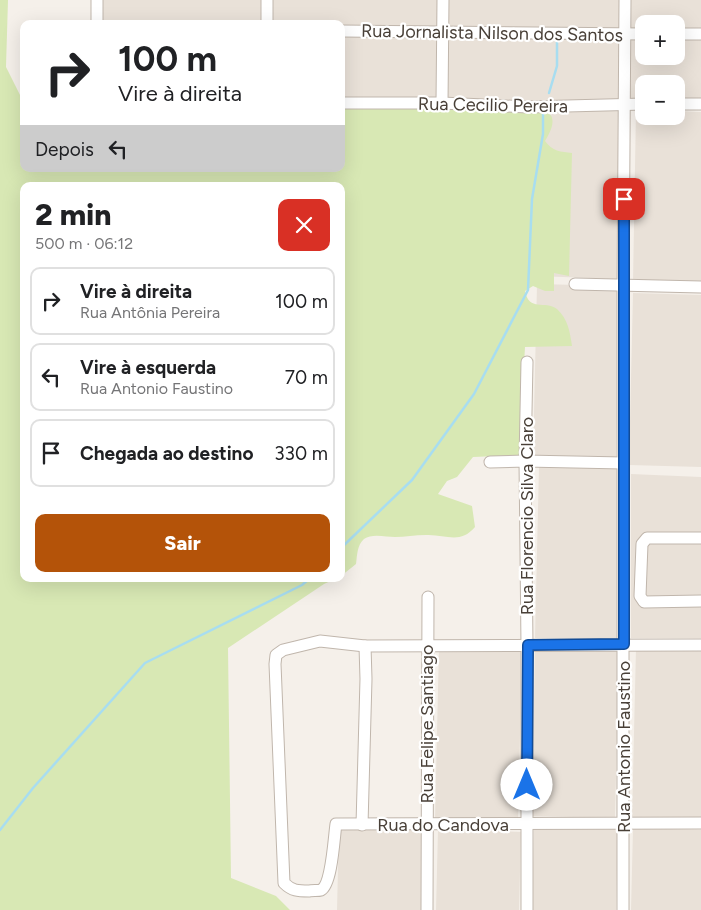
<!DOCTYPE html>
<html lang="pt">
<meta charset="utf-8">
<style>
body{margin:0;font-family:Figtree,sans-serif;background:#f2f2f2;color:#202124;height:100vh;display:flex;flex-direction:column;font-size:19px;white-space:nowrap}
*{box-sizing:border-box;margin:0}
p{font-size:16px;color:#757577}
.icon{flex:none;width:28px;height:28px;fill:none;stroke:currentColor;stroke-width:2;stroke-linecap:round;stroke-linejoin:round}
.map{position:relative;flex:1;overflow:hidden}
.drawer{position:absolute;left:20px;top:182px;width:325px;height:400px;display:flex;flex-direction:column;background:#fff;border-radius:10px;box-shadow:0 5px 20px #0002}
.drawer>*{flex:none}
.banner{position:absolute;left:20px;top:20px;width:325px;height:152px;border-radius:10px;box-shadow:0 5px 20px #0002;background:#fff;color:#202124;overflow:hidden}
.fabs{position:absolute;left:635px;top:15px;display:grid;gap:10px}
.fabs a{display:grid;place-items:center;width:50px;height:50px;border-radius:10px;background:#fff;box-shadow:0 5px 20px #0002;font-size:25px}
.pin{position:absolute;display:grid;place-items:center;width:42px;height:42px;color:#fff;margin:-21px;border-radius:10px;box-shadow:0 2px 8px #0006}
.me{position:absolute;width:55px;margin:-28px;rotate:0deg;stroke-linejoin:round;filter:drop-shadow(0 0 4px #0008)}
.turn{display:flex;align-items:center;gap:18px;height:105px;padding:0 15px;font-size:22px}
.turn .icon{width:65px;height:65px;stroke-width:2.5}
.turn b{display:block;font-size:35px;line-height:42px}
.then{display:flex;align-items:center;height:48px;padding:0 15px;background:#0003;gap:10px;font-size:19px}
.round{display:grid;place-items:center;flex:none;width:52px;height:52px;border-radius:10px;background:#f2f2f2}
.headline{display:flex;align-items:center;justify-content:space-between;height:85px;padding:0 15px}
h1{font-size:30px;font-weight:800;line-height:38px}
.button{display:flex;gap:10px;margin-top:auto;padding:10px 15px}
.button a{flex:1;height:58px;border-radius:10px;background:#b45309;color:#fff;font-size:20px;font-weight:800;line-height:58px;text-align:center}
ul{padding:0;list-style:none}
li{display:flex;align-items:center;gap:15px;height:68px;margin:0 10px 8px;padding:0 5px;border:2px solid #e0e0e0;border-radius:10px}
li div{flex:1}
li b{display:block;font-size:19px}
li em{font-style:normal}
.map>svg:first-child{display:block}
</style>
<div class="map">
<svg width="701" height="910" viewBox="0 0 701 910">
<rect width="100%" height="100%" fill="#f5f0ea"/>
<g fill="#e9e1d8" fill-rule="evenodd">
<path d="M 97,0 L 701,0 L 701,106 L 676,106 L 676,84 L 644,84 L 644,106 L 621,106 L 618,279 L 535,276 L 538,107 L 341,106 L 341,24 L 97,24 ZM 644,24 L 676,24 L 676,56 L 644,56 Z"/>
<polygon points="636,110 644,110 644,116 676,116 676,111 701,112 701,284 633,282"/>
<polygon points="537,284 620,286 616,458 533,455"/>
<polygon points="633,293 701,295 701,467 629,465"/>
<polygon points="539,466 622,468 618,640 535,638"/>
<polygon points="631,474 701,477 701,638 631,638"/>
<polygon points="535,644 619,646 615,818 532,816"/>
<polygon points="439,647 522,649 518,821 435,819"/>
<polygon points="636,647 701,649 701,821 632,819"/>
<polygon points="339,825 423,827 421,910 337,910"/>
<polygon points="534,826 618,829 616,910 532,910"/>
<polygon points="633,828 701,830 701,910 631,910"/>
<polygon points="438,829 521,832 519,910 436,910"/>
</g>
<path fill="#d8e8b4" d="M 0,0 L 8,0 L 6,67 L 24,103 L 24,169 L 341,169 L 341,109 L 425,109 L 547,112 C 558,118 550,133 545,141 C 552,151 561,152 572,153 L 569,276 L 554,273 L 554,291 L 545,291 L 533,286 L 525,291 C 529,312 545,300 557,309 C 568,319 570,332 572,346 L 525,347 L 519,455 L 473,457 L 457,477 L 447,481 L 438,494 L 472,506 L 475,527 C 460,545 445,534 426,535 C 415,535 405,537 395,537 C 386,537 372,533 364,539 C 357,545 357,556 356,564 L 341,576 L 341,186 L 24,186 L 24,579 L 335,579 L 324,584 L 228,648 L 231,878 L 276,896 L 290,910 L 0,910 Z"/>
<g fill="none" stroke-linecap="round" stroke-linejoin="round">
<g stroke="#a8ddf0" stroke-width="2.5">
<polyline points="549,93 557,66 557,39"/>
<polyline points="341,548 412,480 474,394 528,290 532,199 543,134 543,111"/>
<polyline points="0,830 33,788 145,663 302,585 309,579"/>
</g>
<g stroke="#c0b6ac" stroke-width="13">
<g id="minor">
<polyline points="97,0 97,24"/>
<polyline points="267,0 267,24"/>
<polyline points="341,31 644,34"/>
<polyline points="676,34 701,34"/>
<polyline points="341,103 442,103 528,107 644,104"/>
<polyline points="442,103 443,0"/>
<polyline points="676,104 701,104"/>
<polyline points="575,284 701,287"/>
<polyline points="527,362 525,461 527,645 527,910"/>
<polyline points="490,462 525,461 623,463"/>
<polyline points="701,538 647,538 642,544 640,596 644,602 701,601"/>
<path d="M 365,646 L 320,641 L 283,650 L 276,655 L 275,664 L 284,883 C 292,891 298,891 309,891 C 312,890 318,891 321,890 C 332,884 334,837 336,824 L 701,823"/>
<polyline points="362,825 366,679 365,646 701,645"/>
<polyline points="427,910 428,597"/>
<polyline points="623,910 623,286 625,0"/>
</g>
</g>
<use href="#minor" stroke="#fff" stroke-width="11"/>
</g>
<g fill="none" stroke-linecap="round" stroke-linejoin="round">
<g stroke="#114b97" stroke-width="12">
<polyline id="route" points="527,785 528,645 624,644 624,199"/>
</g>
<use href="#route" stroke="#1a73e8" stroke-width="9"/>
</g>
<g text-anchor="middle" stroke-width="4.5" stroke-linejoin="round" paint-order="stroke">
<g font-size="18" fill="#494038" stroke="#fff">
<text transform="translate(492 33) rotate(1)" y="6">Rua Jornalista Nilson dos Santos</text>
<text transform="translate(493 105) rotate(1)" y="6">Rua Cecilio Pereira</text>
<text transform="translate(527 516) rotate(-90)" y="6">Rua Florencio Silva Claro</text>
<text transform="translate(427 724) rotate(-90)" y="6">Rua Felipe Santiago</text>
<text transform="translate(624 747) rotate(-90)" y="6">Rua Antonio Faustino</text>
<text x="443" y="831">Rua do Candova</text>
</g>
</g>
</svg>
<div class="fabs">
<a>+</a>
<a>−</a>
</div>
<div class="pin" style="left:624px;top:199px;background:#d93025"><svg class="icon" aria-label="arrive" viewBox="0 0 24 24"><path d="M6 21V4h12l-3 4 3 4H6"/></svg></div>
<svg class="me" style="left:527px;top:785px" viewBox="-20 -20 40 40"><circle r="19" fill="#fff"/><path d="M0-13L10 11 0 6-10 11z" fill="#1a73e8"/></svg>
<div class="banner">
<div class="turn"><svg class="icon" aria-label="right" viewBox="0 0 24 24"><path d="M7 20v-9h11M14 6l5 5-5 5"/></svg><div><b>100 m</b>Vire à direita</div></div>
<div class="then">Depois<svg class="icon" aria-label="left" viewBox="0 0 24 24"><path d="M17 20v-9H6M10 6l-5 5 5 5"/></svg></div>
</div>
<section class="drawer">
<div class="headline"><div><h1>2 min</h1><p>500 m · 06:12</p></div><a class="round" style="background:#d93025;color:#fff"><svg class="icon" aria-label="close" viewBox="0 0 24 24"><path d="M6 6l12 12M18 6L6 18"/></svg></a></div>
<ul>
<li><svg class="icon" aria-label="right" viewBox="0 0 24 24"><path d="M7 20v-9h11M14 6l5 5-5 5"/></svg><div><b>Vire à direita</b><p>Rua Antônia Pereira</p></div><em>100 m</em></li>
<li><svg class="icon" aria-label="left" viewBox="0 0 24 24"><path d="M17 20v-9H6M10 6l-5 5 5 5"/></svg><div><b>Vire à esquerda</b><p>Rua Antonio Faustino</p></div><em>70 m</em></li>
<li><svg class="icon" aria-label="arrive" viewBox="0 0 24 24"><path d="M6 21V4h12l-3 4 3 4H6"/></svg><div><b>Chegada ao destino</b></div><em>330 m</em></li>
</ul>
<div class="button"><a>Sair</a></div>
</section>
</div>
